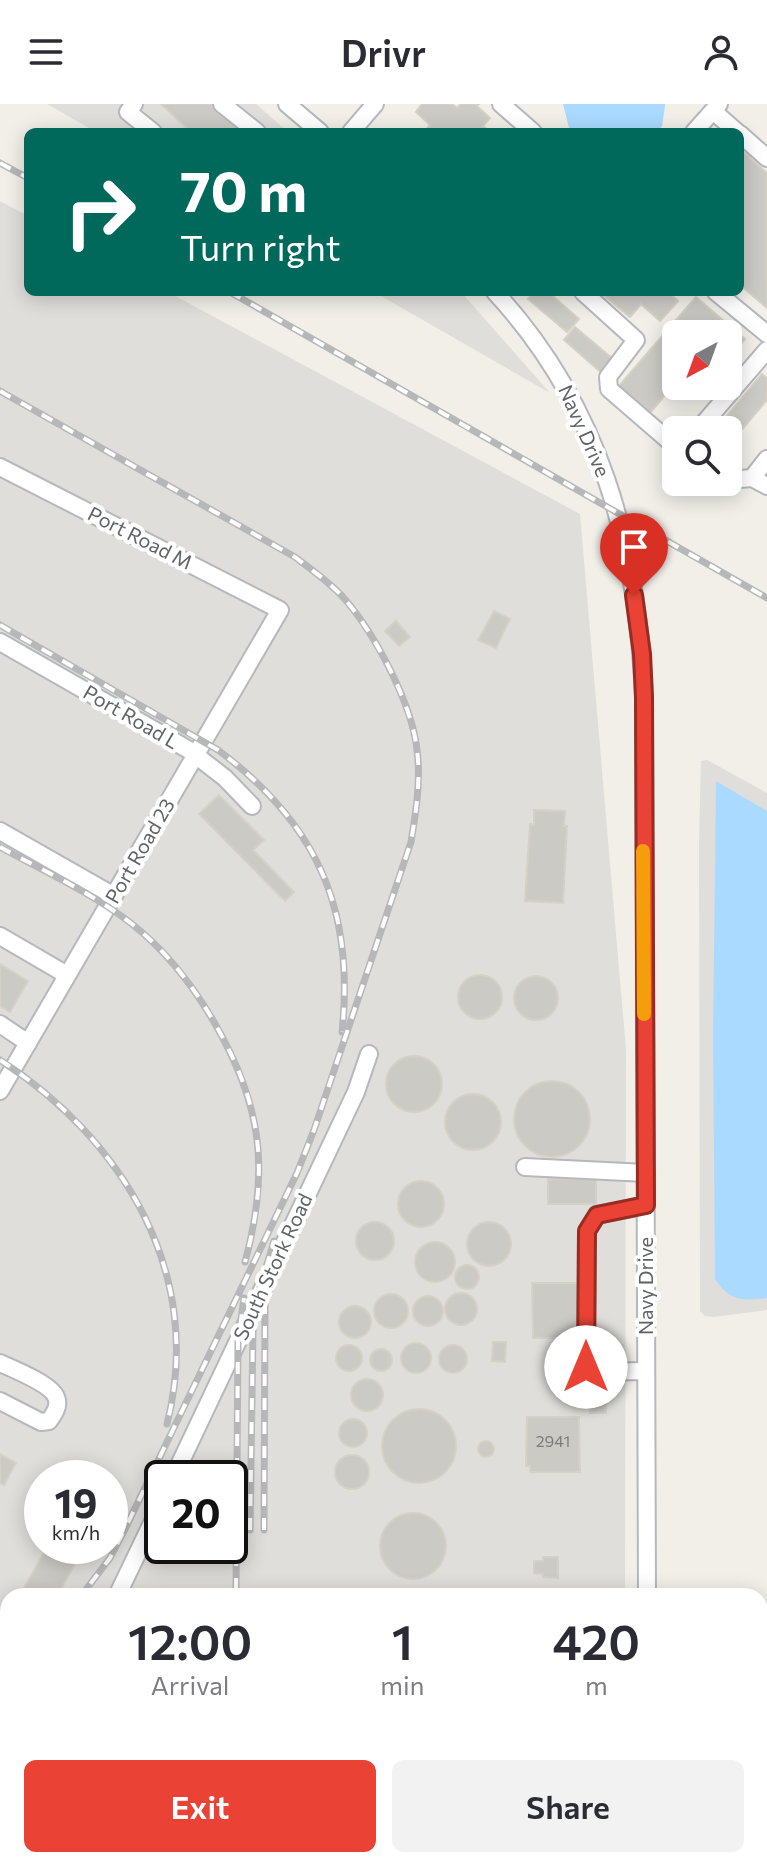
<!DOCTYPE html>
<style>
body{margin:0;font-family:Commissioner,sans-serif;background:#f2f2f3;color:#2b2b33;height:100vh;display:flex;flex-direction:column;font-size:30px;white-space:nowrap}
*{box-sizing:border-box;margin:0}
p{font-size:26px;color:#7c7c81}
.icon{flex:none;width:44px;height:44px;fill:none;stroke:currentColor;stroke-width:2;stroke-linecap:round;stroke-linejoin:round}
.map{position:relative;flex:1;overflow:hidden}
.panel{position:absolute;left:0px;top:1484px;width:768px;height:280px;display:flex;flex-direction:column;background:#fff;border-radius:24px 24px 0 0;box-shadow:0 4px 20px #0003}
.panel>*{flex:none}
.top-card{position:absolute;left:24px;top:24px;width:720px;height:168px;border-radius:12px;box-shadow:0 4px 20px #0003;background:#00695c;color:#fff;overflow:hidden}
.needle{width:52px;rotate:221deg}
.controls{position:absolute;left:662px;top:216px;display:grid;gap:16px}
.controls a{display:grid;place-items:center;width:80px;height:80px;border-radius:12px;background:#fff;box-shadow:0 4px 20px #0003;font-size:40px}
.speed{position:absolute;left:24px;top:1356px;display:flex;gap:16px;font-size:40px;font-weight:700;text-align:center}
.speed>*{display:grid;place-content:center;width:104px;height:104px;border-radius:50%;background:#fff;box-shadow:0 4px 20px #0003;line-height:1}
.speed small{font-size:20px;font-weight:400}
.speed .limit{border:4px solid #111;border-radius:12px;background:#fff;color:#111}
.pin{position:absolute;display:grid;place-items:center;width:68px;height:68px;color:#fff;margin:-82px -34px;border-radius:50% 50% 50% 0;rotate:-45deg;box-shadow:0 0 8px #0007}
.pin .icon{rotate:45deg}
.me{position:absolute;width:88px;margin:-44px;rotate:0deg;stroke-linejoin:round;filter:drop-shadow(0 0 6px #0008)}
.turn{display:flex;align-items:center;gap:28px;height:168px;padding:0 24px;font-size:36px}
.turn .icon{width:104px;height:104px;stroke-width:2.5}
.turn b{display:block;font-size:56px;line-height:68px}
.eta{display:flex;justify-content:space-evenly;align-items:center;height:136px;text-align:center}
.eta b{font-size:48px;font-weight:600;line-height:56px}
.button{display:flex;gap:16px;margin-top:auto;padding:16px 24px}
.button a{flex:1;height:92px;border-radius:12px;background:#ea4335;color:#fff;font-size:32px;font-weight:600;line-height:92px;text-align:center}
.button a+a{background:#f2f2f3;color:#2b2b33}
header{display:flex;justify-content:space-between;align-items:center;height:104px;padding:0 24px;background:#fff;font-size:36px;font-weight:600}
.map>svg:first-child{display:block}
</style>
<header><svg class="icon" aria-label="menu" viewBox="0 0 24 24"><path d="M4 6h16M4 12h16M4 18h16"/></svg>Drivr<svg class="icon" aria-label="person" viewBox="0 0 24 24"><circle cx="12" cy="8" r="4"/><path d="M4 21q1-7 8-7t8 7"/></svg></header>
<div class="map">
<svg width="767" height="1764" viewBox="0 0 767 1764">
<rect width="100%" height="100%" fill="#f1efe8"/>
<g fill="#e0deda" fill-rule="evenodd">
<polygon points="47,0 256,0 288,28 96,28"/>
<path d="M 0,97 L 28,112 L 28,188 L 168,188 L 580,410 L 626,946 L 625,1492 L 8,1492 L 8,1756 L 624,1756 L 624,1764 L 0,1764 ZM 42,1374 L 110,1374 L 110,1442 L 42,1442 ZM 162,1374 L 230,1374 L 230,1442 L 162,1442 Z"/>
<polygon points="374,188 461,188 550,289"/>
<polygon points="707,656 767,689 767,1206 714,1213 705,1212 700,1207 699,738 701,657"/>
</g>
<g fill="#aadaff">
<polygon points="563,0 665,0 665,2 662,22 658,28 570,28"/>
<path d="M 716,677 L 767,707 L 767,1194 C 743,1197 729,1197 715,1175 L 713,932 Z"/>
</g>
<g fill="#cccac5" stroke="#d6d1c6" stroke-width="2">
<polygon points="161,0 216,0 248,28 208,28 205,25 202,28 191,28"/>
<polygon points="422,0 452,0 457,4 461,0 479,0 477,2 490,14 483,22 490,28 424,28 430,21 416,8"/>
<polygon points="740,45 767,69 767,204 740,181"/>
<polygon points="534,188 548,188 579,215 567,228 528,195"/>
<polygon points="600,188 668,188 678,197 660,217 641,200 630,213"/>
<polygon points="696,193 745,235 728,255 728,230 676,230 676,278 650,309 619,282"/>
<polygon points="575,223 614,256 603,270 564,236"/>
<polygon points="762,270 767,274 767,296 728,342 728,326 715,326"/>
<polygon points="494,507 510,515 496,544 478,536"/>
<polygon points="396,517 410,533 399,542 385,527"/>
<polygon points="219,691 264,736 253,746 294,788 285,797 199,710"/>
<polygon points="534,706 565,707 564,722 567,722 563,799 525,797 530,720 534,721"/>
<polygon points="0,860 28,877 10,908 0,902"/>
<circle cx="480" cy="893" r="22"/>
<circle cx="536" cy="894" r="22"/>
<circle cx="414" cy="980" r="28"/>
<circle cx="552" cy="1015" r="38"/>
<circle cx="473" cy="1018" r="28"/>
<rect x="548" y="1075" width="48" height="25"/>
<circle cx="421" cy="1100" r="23"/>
<circle cx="489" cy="1140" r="22"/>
<circle cx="375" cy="1137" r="19"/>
<circle cx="435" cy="1158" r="20"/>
<circle cx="467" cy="1173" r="12"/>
<polygon points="532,1179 581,1179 582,1234 533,1234"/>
<circle cx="461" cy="1205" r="16"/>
<circle cx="391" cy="1207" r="17"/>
<circle cx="428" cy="1207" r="15"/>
<circle cx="355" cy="1218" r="16"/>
<polygon points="493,1238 506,1238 505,1258 492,1257"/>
<circle cx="416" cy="1254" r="15"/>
<circle cx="349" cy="1254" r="13"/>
<circle cx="453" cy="1255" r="14"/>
<circle cx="381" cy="1256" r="11"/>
<polygon points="590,1274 610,1275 611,1286 606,1286 606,1309 590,1309"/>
<circle cx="367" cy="1291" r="16"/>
<circle cx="419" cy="1342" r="37"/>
<polygon points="527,1313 579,1313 580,1368 530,1368 530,1362 526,1362"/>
<circle cx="353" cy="1329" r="14"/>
<circle cx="486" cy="1345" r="8"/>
<polygon points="0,1350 16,1359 4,1381 0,1379"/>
<circle cx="352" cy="1368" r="17"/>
<circle cx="413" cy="1442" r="33"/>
<polygon points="48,1442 85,1442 57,1492 38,1492 24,1484"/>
<polygon points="543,1453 558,1453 558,1474 543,1473 543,1470 534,1469 534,1457 543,1457"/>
<polygon points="265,1756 280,1756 289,1764 255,1764"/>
</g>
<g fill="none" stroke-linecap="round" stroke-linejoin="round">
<g stroke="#b5b8bc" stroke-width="20">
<g id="minor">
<polyline points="134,0 128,8 153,28"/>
<polyline points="222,0 257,28"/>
<polyline points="287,0 320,28"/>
<polyline points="501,0 533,28"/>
<polyline points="713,7 737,28"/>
<polyline points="351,28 375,0"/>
<polyline points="694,28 719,0"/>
<polyline points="740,30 767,54"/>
<path d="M 495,188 C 601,303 637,440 644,593 L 647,1492"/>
<polyline points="583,188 636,236 608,273 609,285 676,343"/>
<polyline points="716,188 767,230"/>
<polyline points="698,326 767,246"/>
<polyline points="0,363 280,506 0,987"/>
<polyline points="752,374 767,355"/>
<polyline points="728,376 752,374 767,382"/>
<polyline points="0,538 189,646 225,674 252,702"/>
<polyline points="0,727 114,792"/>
<polyline points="0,832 67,871"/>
<polyline points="0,920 28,939"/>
<polyline points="525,1063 646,1069"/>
<path d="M 0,1259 C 13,1265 51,1280 56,1293 C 60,1302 54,1310 49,1317 L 41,1318 L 0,1297"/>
<polyline points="646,1267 592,1268 586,1263 587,1127 597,1111 646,1101"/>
<polyline points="173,1374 356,988 369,950"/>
<polyline points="117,1492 162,1398"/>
<polyline points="0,1738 8,1722"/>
<polyline points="648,1756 648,1764"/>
</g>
</g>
<use href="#minor" stroke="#fff" stroke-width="16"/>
<g stroke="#b6b7b8" stroke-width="7">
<g id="rail">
<polyline points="0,59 28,74"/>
<polyline points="230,188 767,494"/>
<path d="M 0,287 L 295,453 C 312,466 329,478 343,493 C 374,528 412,599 417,646 C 421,676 416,708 411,738 L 314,1026 L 297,1069 L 125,1425 L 110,1454 L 81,1492"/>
<path d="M 0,521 L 218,646 C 317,720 355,805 342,928"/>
<path d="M 0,743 C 44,767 92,789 132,820 C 166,847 192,880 214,918 C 262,1001 270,1065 245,1158"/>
<path d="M 0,956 C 124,1036 205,1171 167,1320"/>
<polyline points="250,1426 253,1226 255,1201 274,1137"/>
<polyline points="264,1426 265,1201"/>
<polyline points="236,1486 238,1238 244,1194"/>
<polyline points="0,1555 8,1551"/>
<polyline points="760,1643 767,1633"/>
<polyline points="760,1718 767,1703"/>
<polyline points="0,1733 8,1739"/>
<polyline points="30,1756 41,1764"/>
<polyline points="716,1764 717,1756"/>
<polyline points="743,1764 746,1756"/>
</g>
</g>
<use href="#rail" stroke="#fff" stroke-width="4" stroke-dasharray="12" stroke-linecap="butt"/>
</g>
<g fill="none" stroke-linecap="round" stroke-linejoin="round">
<g stroke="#982c22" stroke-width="20">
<polyline id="route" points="586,1263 587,1127 597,1111 646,1101 644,593 642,550 634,491"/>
</g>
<use href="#route" stroke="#ea4335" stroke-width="14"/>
<polyline stroke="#f59e0b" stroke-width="14" points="643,747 644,910"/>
</g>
<g text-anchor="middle" stroke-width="8" stroke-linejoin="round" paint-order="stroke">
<g font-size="16" fill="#7a7d7f">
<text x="553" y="1343">2941</text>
</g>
<g font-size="20" fill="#5f6368" stroke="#fff">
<text transform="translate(584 327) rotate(66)" y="7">Navy Drive</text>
<text transform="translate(140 434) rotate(27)" y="7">Port Road M</text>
<text transform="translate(131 613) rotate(30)" y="7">Port Road L</text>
<text transform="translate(140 747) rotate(-60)" y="7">Port Road 23</text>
<text transform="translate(273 1163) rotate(-65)" y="7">South Stork Road</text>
<text transform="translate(646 1182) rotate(-90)" y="7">Navy Drive</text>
</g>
</g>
</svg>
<div class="controls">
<a><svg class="needle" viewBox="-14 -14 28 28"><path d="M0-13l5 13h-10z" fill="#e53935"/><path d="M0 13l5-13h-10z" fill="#7c7c81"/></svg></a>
<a><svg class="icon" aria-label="search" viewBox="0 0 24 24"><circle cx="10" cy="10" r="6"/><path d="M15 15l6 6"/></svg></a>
</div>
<div class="speed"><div>19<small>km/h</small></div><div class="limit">20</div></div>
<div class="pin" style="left:634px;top:491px;background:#d93025"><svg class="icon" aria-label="arrive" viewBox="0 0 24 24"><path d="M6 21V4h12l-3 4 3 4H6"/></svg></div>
<svg class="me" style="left:586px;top:1263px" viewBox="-20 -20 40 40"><circle r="19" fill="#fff"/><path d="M0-13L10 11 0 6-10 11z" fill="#ea4335"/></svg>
<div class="top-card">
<div class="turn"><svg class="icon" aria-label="right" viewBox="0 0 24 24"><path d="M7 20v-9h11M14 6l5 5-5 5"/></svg><div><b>70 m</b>Turn right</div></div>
</div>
<section class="panel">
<div class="eta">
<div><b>12:00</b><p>Arrival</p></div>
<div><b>1</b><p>min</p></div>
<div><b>420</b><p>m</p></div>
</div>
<div class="button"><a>Exit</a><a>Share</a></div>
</section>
</div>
